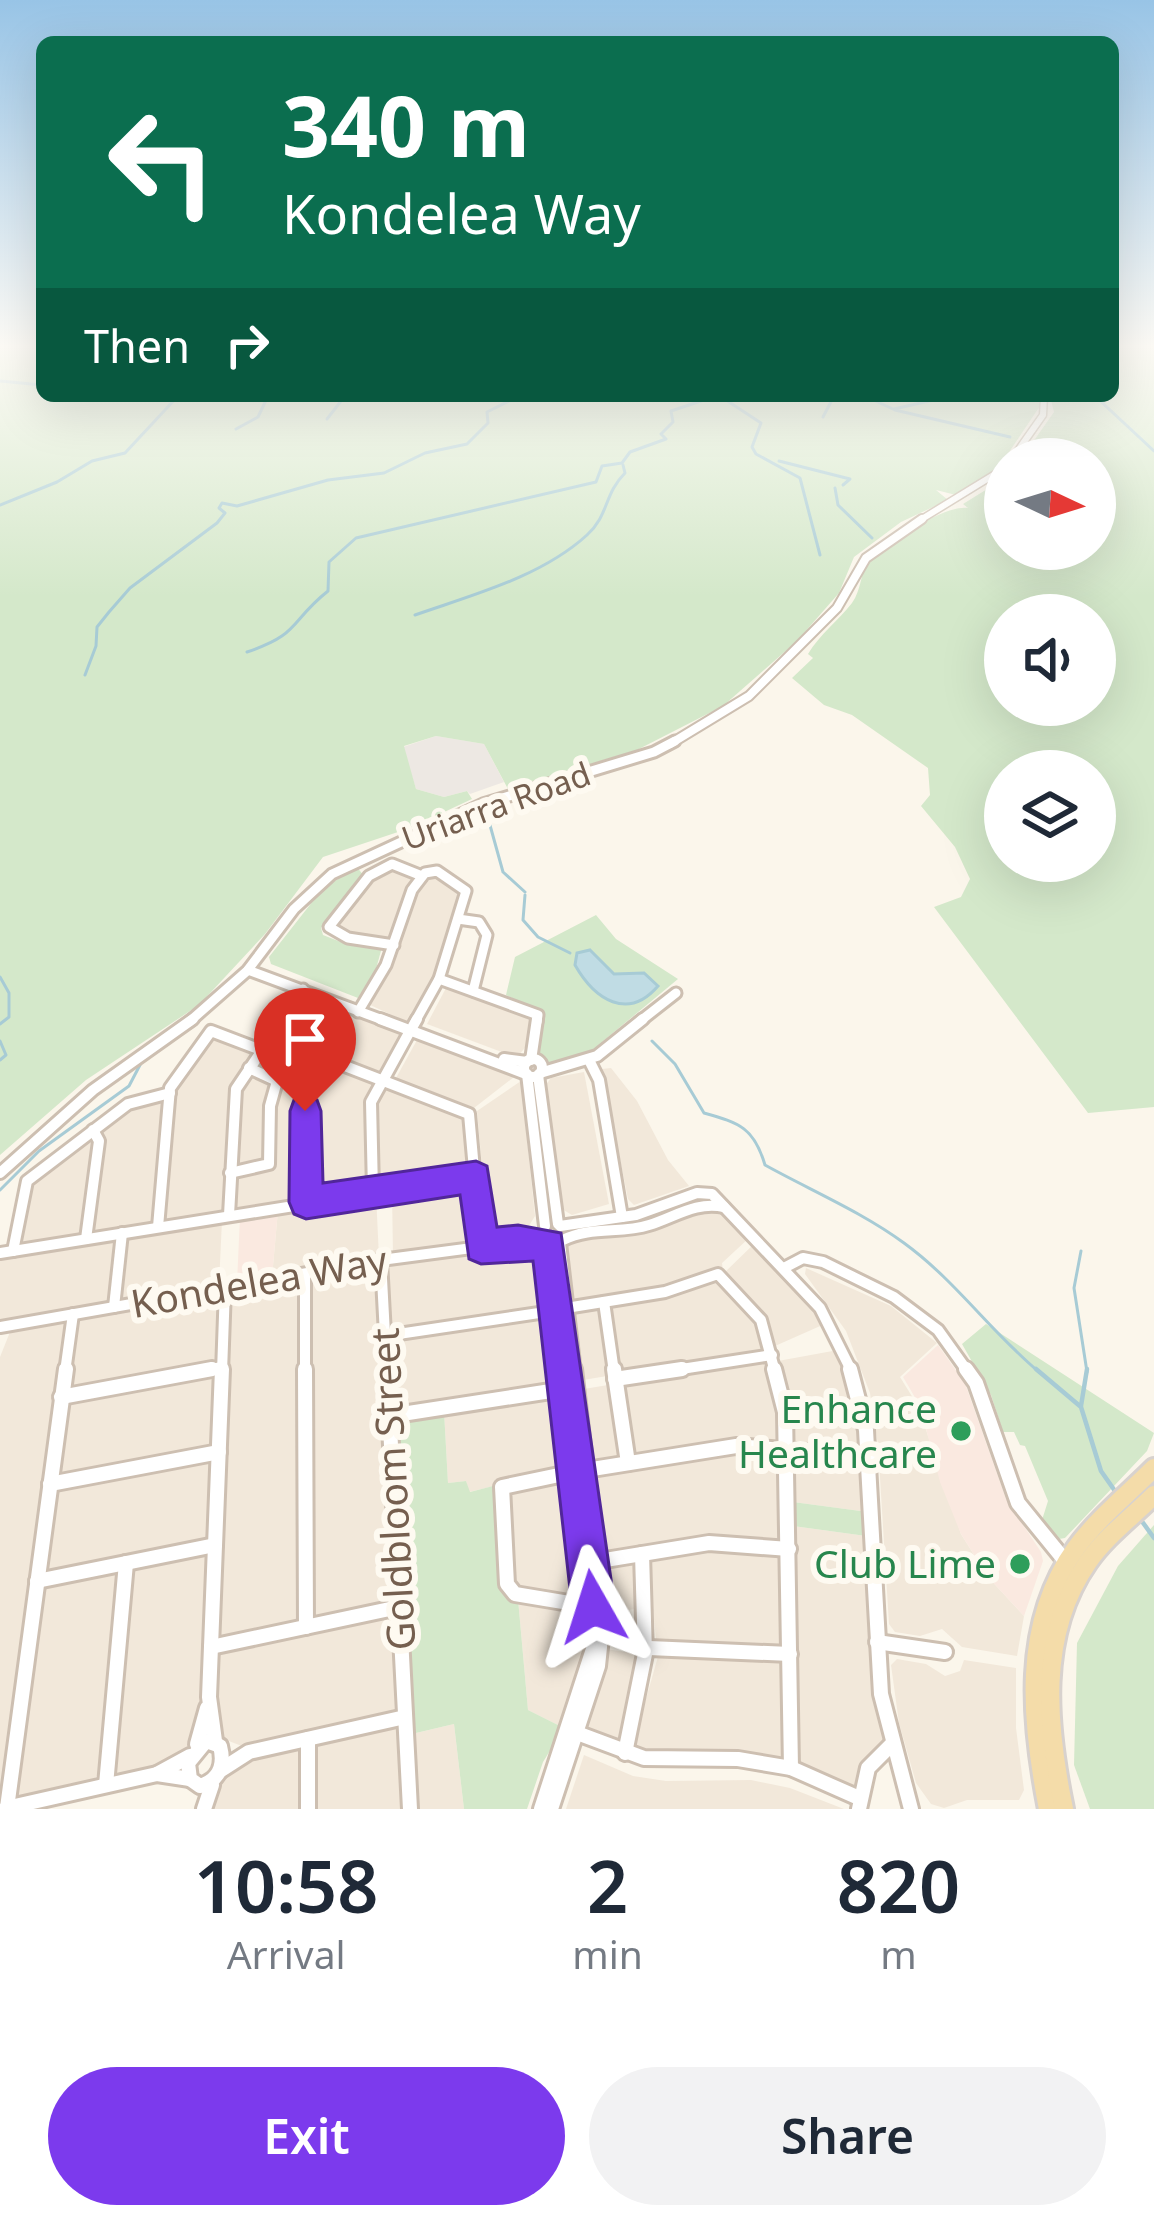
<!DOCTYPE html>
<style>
body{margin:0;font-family:"Noto Sans",sans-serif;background:#f2f2f3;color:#1f2937;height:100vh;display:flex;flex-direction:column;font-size:45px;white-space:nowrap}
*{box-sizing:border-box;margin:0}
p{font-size:39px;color:#747a83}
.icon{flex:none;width:66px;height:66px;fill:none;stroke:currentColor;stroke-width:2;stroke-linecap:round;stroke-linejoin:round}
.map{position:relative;height:1809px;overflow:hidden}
.sheet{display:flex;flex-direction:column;background:#fff;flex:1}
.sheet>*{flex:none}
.guide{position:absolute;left:36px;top:36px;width:1083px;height:366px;border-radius:18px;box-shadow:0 12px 48px #0002;background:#0b6e4f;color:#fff;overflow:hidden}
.needle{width:78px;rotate:94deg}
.tools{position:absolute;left:984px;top:438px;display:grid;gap:24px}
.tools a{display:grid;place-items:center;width:132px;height:132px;border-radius:50%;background:#fff;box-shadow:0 12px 48px #0002;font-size:60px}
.pin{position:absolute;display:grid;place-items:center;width:102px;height:102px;color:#fff;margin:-123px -51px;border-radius:50% 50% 50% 0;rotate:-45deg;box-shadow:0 0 12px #0007}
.pin .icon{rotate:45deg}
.me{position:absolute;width:132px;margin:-66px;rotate:354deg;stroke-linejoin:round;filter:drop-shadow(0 0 9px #0008)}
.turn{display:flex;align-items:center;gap:42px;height:252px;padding:0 48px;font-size:54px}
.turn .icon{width:156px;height:156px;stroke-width:2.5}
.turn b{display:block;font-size:84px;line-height:102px}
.then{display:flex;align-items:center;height:114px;padding:0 48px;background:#0003;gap:24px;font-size:45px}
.eta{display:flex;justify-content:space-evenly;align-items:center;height:204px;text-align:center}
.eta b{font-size:72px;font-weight:600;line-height:84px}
.cta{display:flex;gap:24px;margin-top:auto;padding:24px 48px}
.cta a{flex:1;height:138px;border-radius:72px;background:#7c3aed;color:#fff;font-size:48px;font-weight:600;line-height:138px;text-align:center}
.cta a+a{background:#f2f2f3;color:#1f2937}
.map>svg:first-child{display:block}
</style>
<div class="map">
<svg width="1154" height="1809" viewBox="0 0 1154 1809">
<rect width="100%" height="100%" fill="#fbf6eb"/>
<g fill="#f2e8da">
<polygon points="388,867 416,880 394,938 387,942 335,931 334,922 365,883"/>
<polygon points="432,873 464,889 440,972 412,1022 407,1022 368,1004 390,966 418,886"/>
<polygon points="446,988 530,1018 529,1043 518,1056 507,1054 427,1024"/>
<polygon points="307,995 398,1028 405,1035 381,1074 277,1034"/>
<polygon points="213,1035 255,1052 238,1080 226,1209 167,1223 163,1220 173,1093"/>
<polygon points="417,1040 499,1070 514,1077 474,1108 396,1078"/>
<polygon points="272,1042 324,1062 310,1087 301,1200 236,1210 239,1090"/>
<polygon points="332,1064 376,1081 370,1186 316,1198 310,1194 309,1103"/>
<polygon points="611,1068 637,1101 668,1160 689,1186 634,1205 628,1199 602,1069"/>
<polygon points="584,1072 609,1204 572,1215 562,1209 545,1086 551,1078"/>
<polygon points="521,1081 535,1216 527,1229 488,1234 477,1111"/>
<polygon points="386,1085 467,1115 472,1172 379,1185 376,1100"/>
<polygon points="165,1098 156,1221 94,1234 102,1128 124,1110"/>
<polygon points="91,1138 95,1139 81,1236 21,1246 30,1184"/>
<polygon points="472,1183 476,1244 393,1256 392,1192"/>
<polygon points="376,1194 379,1258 272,1277 278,1210"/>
<polygon points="716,1206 750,1237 722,1263 723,1272 680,1285 569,1303 564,1243"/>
<polygon points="222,1220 219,1285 120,1299 128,1238"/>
<polygon points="112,1238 118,1240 109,1303 0,1324 0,1257"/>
<polygon points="756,1242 827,1323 775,1346 759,1312 724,1273"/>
<polygon points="529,1244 547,1248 550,1308 390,1329 386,1272 392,1264"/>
<polygon points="374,1267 378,1269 393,1602 317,1620 311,1612 309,1285 317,1276"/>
<polygon points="806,1268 891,1306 937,1343 900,1377 918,1406 961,1534 988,1577 1024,1616 1017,1656 962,1647 942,1629 920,1636 895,1632 889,1624 878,1445 870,1393 846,1331 805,1274"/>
<polygon points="714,1278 757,1317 767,1352 620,1372 611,1305"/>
<polygon points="297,1280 301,1622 222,1640 218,1636 218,1594 229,1304 241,1290"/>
<polygon points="207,1296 220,1301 220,1339 213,1366 75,1392 67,1387 75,1328 82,1319"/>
<polygon points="599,1307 613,1375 577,1381 570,1317 574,1311"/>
<polygon points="549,1315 554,1317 561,1384 402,1411 394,1407 390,1347 394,1339"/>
<polygon points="62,1322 67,1325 0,1799 0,1357 10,1332"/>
<polygon points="838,1350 857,1397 862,1451 801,1446 792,1438 778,1361"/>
<polygon points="764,1360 772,1364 783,1442 635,1459 630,1452 625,1382"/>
<polygon points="212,1374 217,1377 214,1444 209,1450 63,1479 56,1474 70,1401"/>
<polygon points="614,1384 625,1458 591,1464 578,1390"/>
<polygon points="562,1394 571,1468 469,1492 466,1481 448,1483 444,1411"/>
<polygon points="779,1450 785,1543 602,1554 593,1476 730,1451"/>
<polygon points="794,1456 857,1460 864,1465 868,1512 793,1502"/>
<polygon points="209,1460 213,1463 210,1537 205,1543 46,1574 55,1492 59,1488"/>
<polygon points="572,1478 587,1599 518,1591 512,1585 508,1489"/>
<polygon points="793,1526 866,1536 884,1738 855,1787 803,1766 797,1758"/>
<polygon points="713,1547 782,1553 787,1645 779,1649 665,1644 656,1639 648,1561"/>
<polygon points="205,1552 210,1568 204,1707 195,1740 170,1764 117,1774 113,1770 129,1573 133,1567"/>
<polygon points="637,1559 647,1607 609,1613 605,1571 607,1565"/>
<polygon points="118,1572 102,1770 91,1783 72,1783 19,1797 15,1792 41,1592 45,1586"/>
<polygon points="518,1599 589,1613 592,1642 564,1728 528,1710"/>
<polygon points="391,1615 395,1618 397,1713 247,1748 221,1738 215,1730 215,1663 222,1652"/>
<polygon points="605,1649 647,1655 625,1744 593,1734 586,1725 604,1671"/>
<polygon points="659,1653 784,1660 784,1759 636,1751 634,1741"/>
<polygon points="897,1659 926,1664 945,1676 960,1671 964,1660 1016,1668 1016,1728 1024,1790 1019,1800 967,1800 944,1808 931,1804 916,1783 899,1723 891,1665"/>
<polygon points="454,1724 464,1809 416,1809 412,1734"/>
<polygon points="393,1727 400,1729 406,1809 314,1809 314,1754 319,1744"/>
<polygon points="295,1749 304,1753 305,1809 210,1809 228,1770 243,1760"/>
<polygon points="584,1755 633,1776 666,1781 751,1780 790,1788 844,1809 566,1809"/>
</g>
<g fill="#fae9e0">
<polygon points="278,1210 272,1277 237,1283 240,1217"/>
<polygon points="938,1345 965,1383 1006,1499 1041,1552 1043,1561 1024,1616 988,1577 961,1534 940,1482 920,1406 903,1377"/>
</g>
<polygon fill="#ede8e3" points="436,736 484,744 504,782 470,794 467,791 444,797 416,789 403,747"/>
<g fill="#d4e8ca" fill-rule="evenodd">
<polygon points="0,344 42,344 42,396 1038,396 1040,406 997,470 956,495 936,490 948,500 901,522 854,557 839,593 797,641 723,706 637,750 508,789 484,744 436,736 404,746 416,789 444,797 467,791 472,799 410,828 323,857 265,934 199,1005 86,1080 0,1155"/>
<path d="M 1113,344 L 1154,344 L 1154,1107 L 1088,1113 L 934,907 L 961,897 L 970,879 L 955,847 L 921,806 L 930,795 L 928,768 L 852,715 L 824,705 L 792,678 L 813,658 L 808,654 C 820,634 838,621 852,603 C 862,589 860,572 869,561 C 884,543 946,504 968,508 L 963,504 L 1005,478 L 1005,549 L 1095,549 L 1095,459 L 1021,459 L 1054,412 L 1050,396 L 1113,396 ZM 1005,615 L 1095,615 L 1095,705 L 1005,705 ZM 1005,771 L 1095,771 L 1095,861 L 1005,861 Z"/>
<polygon points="356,866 364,876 321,928 323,935 346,944 382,947 376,969 358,998 271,964 269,957 320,892"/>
<polygon points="596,915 616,939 678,979 602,1042 605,1046 561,1062 547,1062 539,1053 543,1013 506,995 515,957"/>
<polygon points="986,1324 1154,1433 1147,1451 1065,1538 1059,1539 1042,1520 1048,1501 1025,1446 1020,1445 1014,1432 1003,1432 991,1395 962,1344"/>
<polygon points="444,1411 448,1483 466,1481 470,1492 493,1486 497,1490 505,1587 518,1599 528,1710 564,1728 543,1762 527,1809 464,1809 454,1724 416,1733 412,1748 396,1422"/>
<polygon points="793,1502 868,1512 866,1536 793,1526"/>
<polygon points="1154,1525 1154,1809 1090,1809 1074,1765 1077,1643 1118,1566"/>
</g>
<path fill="#c0dce4" stroke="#a7cbd5" stroke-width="3" d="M 590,950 L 614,974 L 644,973 L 658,986 C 628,1021 595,1000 575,965 L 577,953 Z"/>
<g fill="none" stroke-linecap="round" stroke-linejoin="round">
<g stroke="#a7cbd5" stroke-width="3">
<polyline points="0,381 42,385"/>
<polyline points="729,396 726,400 761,423 752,447 756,454 800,478 820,555"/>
<polyline points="865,396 895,410 1010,437"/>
<polyline points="1095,396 1154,451"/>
<polyline points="894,409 951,396"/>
<polyline points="823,417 834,396"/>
<polyline points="327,419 345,396"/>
<polyline points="236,429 258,417 268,396"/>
<polyline points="779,461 850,479 843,485"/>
<polyline points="835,488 838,505 872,538"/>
<polyline points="0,505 57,482 92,461 125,453 178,396"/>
<path d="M 415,615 C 472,595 541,577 587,535 C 609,515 604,494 625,473 L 623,465"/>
<path d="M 247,652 C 301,634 289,622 328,591 L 329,562 L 356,538 L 596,482 L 602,466 L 622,463 L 630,452 L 666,439 L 661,434 L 673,422 L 671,411 L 707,399 L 701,396"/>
<polyline points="85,675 96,646 97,627 109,612 130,588 217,523 225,513 219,508 222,503 237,506 328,480 384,473 425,453 467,444 488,423 487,412 519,396"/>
<polyline points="488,818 503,872 525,892"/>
<polyline points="525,895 523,920 538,937 570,953"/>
<polyline points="0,977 9,993 9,1017 0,1024"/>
<polyline points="0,1041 6,1055 0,1060"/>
<path d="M 652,1041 L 675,1064 L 704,1113 C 740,1123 754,1128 765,1165 C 810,1190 862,1212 904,1243 C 955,1280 991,1332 1039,1372"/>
<polyline points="0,1190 39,1151 129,1086 141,1063"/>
<polyline points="1081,1251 1074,1288 1087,1372"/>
</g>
<g stroke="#a7cbd5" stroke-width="4.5">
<polyline points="1036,1369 1081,1407 1101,1471 1115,1491"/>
<polyline points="1081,1406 1087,1369"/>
<polyline points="1141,1520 1154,1538"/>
</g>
<g stroke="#cdbfb1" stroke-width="9">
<g id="minor-far4">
<polyline points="1012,459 1043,415 1044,396"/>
<polyline points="917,522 1005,468"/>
</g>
</g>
<g stroke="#cdbfb1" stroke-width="12">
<polyline id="minor-far3" points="670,744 749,696 837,608 866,558 922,519"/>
</g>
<g stroke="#cdbfb1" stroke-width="15">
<g id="minor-far2">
<polyline points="458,919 479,922 487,935 473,991"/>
<polyline points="394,945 348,938 329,927 369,876 392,864 422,876"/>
<polyline points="248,970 388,1022"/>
<polyline points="439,979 538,1015 537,1022"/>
<polyline points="358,1012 386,965 412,890 425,873 437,871 466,891 439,979 415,1022"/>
<polyline points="189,1022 247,971 294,909 332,874 483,804 654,752 675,741"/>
<polyline points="281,1022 303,989"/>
<polyline points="639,1022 676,993"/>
</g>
</g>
<g stroke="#cdbfb1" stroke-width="16">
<g id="minor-far1">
<polyline points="380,1019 526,1074"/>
<polyline points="413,1026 417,1019"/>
<polyline points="270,1037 469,1114 481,1247"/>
<polyline points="504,1059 527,1062"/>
<circle cx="533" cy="1068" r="9"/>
<polyline points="531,1060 537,1019"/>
<polyline points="589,1060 599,1080 622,1217"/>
<polyline points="540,1073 597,1056 643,1019"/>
<polyline points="527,1074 545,1226"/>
<polyline points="538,1075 558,1224"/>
<polyline points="0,1173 93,1090 193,1019"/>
<polyline points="230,1173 269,1164 270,1106 277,1081 249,1068"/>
<polyline points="373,1191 371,1102 410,1031"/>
<polyline points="306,1202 306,1101 329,1059"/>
<polyline points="229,1215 236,1089 283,1019"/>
<polyline points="560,1226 636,1215 697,1193 712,1194 820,1308 852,1372"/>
<polyline points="158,1227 170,1088 211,1031 261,1050"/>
<polyline points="86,1239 99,1141 93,1130"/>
<path d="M 563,1240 C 591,1226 621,1234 649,1225 C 675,1217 696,1201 724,1207"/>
<polyline points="560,1243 575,1372"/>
<polyline points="549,1245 565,1372"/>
<polyline points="13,1251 27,1181 128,1104 170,1093"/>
<polyline points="0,1253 475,1177"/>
<polyline points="381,1260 387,1372"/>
<polyline points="784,1268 803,1258 823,1262 894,1297 938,1330 968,1372"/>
<polyline points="305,1274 305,1372"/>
<polyline points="604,1302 614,1372"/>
<polyline points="114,1307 122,1233"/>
<polyline points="566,1308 665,1292 718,1274 761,1320 775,1372"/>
<polyline points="0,1327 381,1260 518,1242 544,1243"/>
<polyline points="385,1336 559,1310"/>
<polyline points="65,1372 73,1314"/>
<polyline points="196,1372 222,1367"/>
<polyline points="222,1372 225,1288"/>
<polyline points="662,1372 772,1355"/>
</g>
</g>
<g stroke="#cdbfb1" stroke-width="20">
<g id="minor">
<polyline points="305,1369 306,1627"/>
<polyline points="387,1369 410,1809"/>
<polyline points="614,1369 628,1463"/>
<polyline points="774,1369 785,1412 791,1768"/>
<polyline points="850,1369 866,1430 881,1694 911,1809"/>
<polyline points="966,1369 976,1383 1018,1503 1066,1562"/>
<polyline points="615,1379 682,1369"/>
<polyline points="61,1397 212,1369"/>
<polyline points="389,1416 570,1388"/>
<polyline points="586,1470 736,1446 868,1457"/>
<polyline points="578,1471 502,1487 507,1584 515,1594 593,1607"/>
<polyline points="50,1484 219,1452"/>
<polyline points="593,1562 709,1543 789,1549"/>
<polyline points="37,1581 215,1545"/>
<polyline points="877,1642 945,1652"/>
<polyline points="211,1647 399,1607"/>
<polyline points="649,1648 790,1654"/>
<polyline points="577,1733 644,1758 738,1759 791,1768 859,1798"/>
<polyline points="308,1739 308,1809"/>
<path d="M 206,1741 L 220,1746 C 225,1765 220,1780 200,1786 L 190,1779 L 188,1763 Z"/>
<polyline points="215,1741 209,1697 222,1369"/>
<polyline points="197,1744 207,1708"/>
<polyline points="625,1753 645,1654 642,1554"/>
<polyline points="221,1770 249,1752 405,1717"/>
<polyline points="157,1774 190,1779"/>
<polyline points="106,1785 126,1563"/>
<polyline points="6,1808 157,1774 190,1756"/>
<polyline points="7,1808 66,1369"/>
<polyline points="204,1809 212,1785"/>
<polyline points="541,1809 594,1646 592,1583 565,1369"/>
<polyline points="551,1809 598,1666 603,1619 574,1369"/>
<polyline points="859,1809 868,1768 891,1745"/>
</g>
</g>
<g stroke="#d8d2ce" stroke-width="24">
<g id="major">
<path d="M 1048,1809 C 1031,1722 1021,1624 1076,1548 C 1098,1518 1128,1494 1154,1468"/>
<path d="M 1064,1809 C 1047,1727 1037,1635 1088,1562 C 1105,1537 1132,1517 1154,1495"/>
</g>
</g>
<use href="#minor-far4" stroke="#fff" stroke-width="6"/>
<use href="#minor-far3" stroke="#fff" stroke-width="8"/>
<use href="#minor-far2" stroke="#fff" stroke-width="9"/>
<use href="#minor-far1" stroke="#fff" stroke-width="10"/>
<use href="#minor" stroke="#fff" stroke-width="14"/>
<use href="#major" stroke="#f4dca9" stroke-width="18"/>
</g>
<linearGradient id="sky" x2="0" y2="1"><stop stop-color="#98c4e6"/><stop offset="0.58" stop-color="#fdfbf6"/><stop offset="1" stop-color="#fdfbf6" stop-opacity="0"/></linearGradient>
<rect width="1154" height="597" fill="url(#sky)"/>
<polygon fill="#7c3aed" stroke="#51269a" stroke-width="3" points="305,1096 317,1100 321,1111 323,1183 476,1161 487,1166 497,1227 518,1225 561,1233 615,1607 608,1622 593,1628 578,1622 572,1607 533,1261 481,1264 469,1259 460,1195 306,1219 294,1214 289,1202 290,1111 294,1100"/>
<g fill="#2e9e5b" stroke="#fefaf1" stroke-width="4.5">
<circle cx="961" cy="1431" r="12"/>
<circle cx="1020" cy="1564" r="12"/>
</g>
<g text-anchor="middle" stroke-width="12" stroke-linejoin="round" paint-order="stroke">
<g font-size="33" fill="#755f4f" stroke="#fefaf1">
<text transform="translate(496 806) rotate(-20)" y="12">Uriarra Road</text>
</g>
<g font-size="39" fill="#755f4f" stroke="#fefaf1">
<text transform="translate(259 1282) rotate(-10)" y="14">Kondelea Way</text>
<text transform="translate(393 1489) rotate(-93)" y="14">Goldbloom Street</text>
</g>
<g font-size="39" fill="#27864d" stroke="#fefaf1" text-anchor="end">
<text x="937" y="1423">Enhance<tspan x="937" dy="45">Healthcare</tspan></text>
<text x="996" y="1578">Club Lime</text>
</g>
</g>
</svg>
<div class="tools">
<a><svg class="needle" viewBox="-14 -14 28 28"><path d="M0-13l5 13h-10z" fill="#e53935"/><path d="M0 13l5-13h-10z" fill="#747a83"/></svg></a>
<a><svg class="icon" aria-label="sound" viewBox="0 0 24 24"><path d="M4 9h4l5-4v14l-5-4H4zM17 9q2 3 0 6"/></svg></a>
<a><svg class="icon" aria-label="layers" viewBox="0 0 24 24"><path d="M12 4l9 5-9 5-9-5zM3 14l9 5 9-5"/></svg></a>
</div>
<div class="pin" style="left:305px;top:1111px;background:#d93025"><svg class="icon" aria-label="arrive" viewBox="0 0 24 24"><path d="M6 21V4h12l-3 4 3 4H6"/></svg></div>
<svg class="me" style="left:593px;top:1607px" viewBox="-20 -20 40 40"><path d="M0-17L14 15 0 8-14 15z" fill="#7c3aed" stroke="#fff" stroke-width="4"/></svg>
<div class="guide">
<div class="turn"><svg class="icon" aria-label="left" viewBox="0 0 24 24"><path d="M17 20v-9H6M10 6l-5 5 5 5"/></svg><div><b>340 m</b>Kondelea Way</div></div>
<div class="then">Then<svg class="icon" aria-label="right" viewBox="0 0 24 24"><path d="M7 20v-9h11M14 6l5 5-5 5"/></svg></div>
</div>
</div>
<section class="sheet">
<div class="eta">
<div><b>10:58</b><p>Arrival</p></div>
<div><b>2</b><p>min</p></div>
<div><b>820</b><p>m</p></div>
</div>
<div class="cta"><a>Exit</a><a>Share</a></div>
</section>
